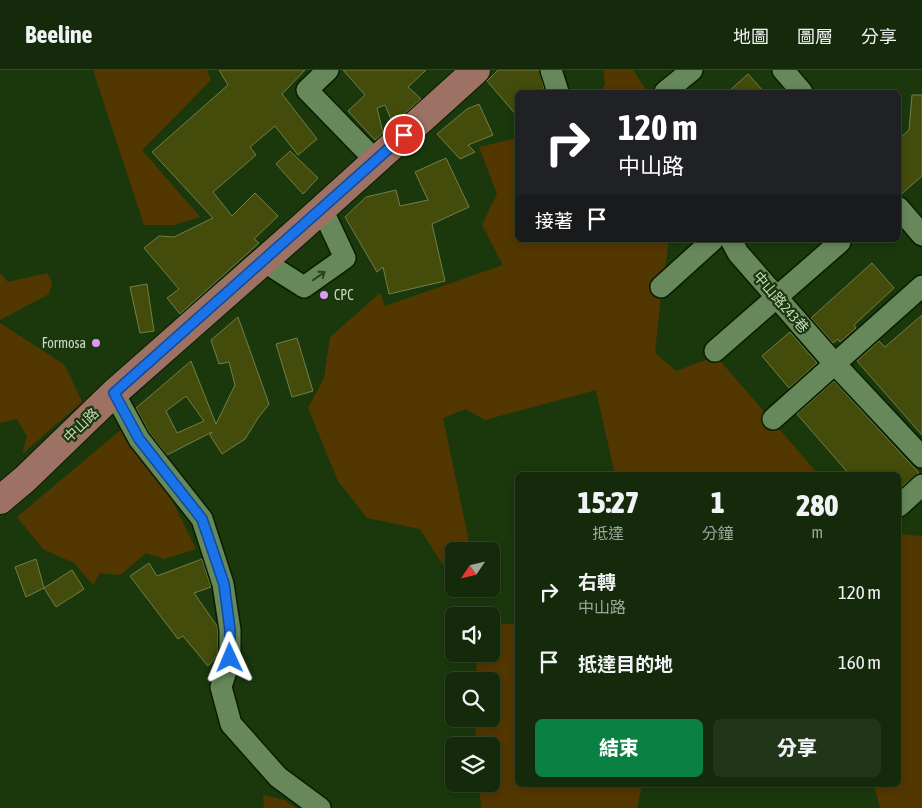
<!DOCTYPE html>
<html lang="zh-TW">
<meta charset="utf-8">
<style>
body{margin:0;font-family:"Asap Condensed","Noto Sans TC",sans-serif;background:#213618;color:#f1f3f6;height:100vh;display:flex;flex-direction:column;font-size:19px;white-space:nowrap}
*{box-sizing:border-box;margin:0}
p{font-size:16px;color:#9da79c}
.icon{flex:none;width:28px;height:28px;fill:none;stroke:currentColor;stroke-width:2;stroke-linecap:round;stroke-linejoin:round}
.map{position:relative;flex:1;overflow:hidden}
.details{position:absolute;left:515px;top:402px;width:386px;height:315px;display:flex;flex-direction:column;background:#142a0a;border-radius:8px;box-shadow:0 2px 8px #0003,0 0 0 1px #33462b}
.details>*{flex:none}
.guide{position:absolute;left:515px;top:20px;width:386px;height:152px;border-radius:8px;box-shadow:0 2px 8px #0003,0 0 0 1px #33462b;background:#202124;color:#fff;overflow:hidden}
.needle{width:32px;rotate:235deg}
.fabs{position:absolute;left:445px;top:472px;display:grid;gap:10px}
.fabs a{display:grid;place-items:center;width:55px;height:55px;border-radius:8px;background:#142a0a;box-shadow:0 2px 8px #0003,0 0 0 1px #33462b;font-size:25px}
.pin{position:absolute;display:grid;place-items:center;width:42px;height:42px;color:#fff;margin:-21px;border:2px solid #fff;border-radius:50%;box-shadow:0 1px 5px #0007}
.me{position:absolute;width:55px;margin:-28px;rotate:359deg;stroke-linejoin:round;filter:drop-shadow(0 0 4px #0008)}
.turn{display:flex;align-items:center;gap:18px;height:105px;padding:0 20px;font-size:22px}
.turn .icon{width:65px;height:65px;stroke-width:2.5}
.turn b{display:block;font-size:35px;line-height:42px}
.then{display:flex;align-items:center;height:48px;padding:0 20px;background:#0003;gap:10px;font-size:19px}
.eta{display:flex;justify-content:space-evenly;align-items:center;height:85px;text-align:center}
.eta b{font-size:30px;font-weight:800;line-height:35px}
.primary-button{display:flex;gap:10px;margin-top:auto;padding:10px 20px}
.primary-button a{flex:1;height:58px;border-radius:8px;background:#0b8043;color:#fff;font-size:20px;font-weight:800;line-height:58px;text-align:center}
.primary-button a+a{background:#213618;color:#f1f3f6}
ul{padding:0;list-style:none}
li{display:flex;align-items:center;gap:15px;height:70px;padding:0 20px}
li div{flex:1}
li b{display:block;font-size:19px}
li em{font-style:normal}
header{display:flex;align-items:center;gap:30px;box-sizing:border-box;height:70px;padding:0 25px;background:#142a0a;border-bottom:1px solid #33462b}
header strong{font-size:24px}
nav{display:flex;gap:28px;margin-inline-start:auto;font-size:18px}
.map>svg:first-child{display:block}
</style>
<header>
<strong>Beeline</strong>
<nav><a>地圖</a><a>圖層</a><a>分享</a></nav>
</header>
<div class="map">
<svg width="922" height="738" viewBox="0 0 922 738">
<rect width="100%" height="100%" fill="#1b380d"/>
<g fill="#533700">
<polygon points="93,0 207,0 211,10 142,80 200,147 174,155 144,155"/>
<polygon points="603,0 633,0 646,20 642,22 599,22 605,15"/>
<polygon points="517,68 518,170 669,170 661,226 655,283 676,301 716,286 819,405 615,405 596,320 485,350 466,339 443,348 471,481 454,481 454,492 443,495 420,459 367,448 338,411 308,338 324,308 330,267 380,223 385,236 503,195 482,155 497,124 479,77"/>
<polygon points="0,203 8,212 47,203 52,212 49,224 0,250"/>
<polygon points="0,253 65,295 82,332 22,384 27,366 17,349 0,353"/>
<polygon points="122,359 169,424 196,479 164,489 146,483 120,505 100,503 93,515 74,493 43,479 17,447"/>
<polygon points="899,464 922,466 922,738 880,738 874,715 899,715"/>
<polygon points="491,552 517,555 518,715 642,715 637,738 481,738 479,714 491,714 491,676 476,676 475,649 491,649 491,611 476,611 477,584 491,584"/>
<polygon points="263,725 284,730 296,738 264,738"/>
</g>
<g fill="#434c0a" stroke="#747e48" fill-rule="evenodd">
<polygon points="219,0 305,0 282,24 317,69 298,85 275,56 250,77 256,85 213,122 232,146 255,123 278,146 254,169 259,173 180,244 167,228 179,219 144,178 159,166 174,167 213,148 152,82 228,15"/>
<polygon points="343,0 426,0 408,17 421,29 393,54 385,35 377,38 383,63 375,70 348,41 365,25"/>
<polygon points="498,0 539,0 545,22 518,22 518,47 487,11"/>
<polygon points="748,4 764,22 728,22"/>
<polygon points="912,25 922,25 922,106 899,126 899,69 909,60"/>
<polygon points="479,34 493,65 468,75 475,82 460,89 437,64 467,39"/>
<polygon points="290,81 318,108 303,124 276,94"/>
<polygon points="446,88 469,137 432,154 445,211 389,224 383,197 377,202 345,147 366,127 396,120 400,136 428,130 415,102"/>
<polygon points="872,193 894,218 854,255 856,258 840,272 838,269 833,273 811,248"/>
<polygon points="147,214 154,261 140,263 130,217"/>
<polygon points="922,245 922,365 857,291 879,271 885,277"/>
<path d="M 238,247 L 269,334 L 258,348 L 245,369 L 222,384 L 210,365 L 212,362 L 167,385 L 149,362 L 136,338 L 191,291 L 216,354 L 235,315 L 229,292 L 219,294 L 211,270 ZM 186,326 L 204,351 L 177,363 L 166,341 Z"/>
<polygon points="790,262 817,293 789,318 762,286"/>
<polygon points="297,268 313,321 292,327 276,274"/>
<polygon points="834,311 919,403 899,419 899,405 850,405 797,344"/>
<polygon points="36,489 44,518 26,527 15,497"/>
<polygon points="202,489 211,517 194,523 217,556 218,561 218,585 208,596 183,566 178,569 130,506 149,493 157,506"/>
<polygon points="72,500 84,519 56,537 44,518"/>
</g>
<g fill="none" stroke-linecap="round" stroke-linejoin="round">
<g stroke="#081d01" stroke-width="24">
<g id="minor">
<polyline points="328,0 307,20 376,91"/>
<polyline points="551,0 558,22"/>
<polyline points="783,0 802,22"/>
<polyline points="665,22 692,0"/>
<polyline points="899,138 922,165"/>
<polyline points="731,170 738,183 834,293 922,387"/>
<polyline points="263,191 304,217 345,188 322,139"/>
<polyline points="661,217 713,170"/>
<polyline points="715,281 840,172"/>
<polyline points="114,323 139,369 202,449 223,514 230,560 230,588 221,617 231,654 278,707 320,738"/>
<polyline points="773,349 922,216"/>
<polyline points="899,436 922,415"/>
</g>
</g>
<g stroke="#081d01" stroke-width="30">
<polyline id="major" points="0,430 25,409 114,323 300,159 476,0"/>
</g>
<use href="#minor" stroke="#67885b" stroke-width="21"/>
<use href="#major" stroke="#9d7163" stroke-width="28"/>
</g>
<defs><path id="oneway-shaft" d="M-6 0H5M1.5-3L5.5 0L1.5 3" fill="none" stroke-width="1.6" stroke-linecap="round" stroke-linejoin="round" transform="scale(1.25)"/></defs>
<use stroke="#264419" href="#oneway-shaft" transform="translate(319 206) rotate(-35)"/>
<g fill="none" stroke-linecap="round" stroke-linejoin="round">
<g stroke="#114b97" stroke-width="12">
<polyline id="route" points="230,588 230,560 224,514 202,449 139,369 114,323 404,65"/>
</g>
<use href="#route" stroke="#1a73e8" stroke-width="9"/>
</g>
<g fill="#dd99f3" stroke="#1b380d" stroke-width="2">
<circle cx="324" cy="225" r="5"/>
<circle cx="96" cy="273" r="5"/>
</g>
<g text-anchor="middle" stroke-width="4.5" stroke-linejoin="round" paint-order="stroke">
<g font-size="14" fill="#c8dac2" stroke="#1b380d" text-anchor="start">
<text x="334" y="230">CPC</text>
<text x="86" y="278" text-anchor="end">Formosa</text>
</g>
<g font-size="14" fill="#c8dac2" stroke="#1b380d">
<text transform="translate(781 232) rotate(49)" y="5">中山路243巷</text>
<text transform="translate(81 355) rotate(-44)" y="5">中山路</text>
</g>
</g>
</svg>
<div class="fabs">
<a><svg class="needle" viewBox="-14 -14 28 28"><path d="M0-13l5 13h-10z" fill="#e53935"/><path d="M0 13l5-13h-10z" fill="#9da79c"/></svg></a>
<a><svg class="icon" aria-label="sound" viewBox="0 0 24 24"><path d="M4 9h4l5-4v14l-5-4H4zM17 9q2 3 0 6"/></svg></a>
<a><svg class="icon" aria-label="search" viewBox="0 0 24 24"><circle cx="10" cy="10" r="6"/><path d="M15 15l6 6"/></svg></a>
<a><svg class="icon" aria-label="layers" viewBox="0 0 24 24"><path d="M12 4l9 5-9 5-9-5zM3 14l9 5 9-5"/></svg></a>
</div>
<div class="pin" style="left:404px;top:65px;background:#d93025"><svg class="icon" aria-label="arrive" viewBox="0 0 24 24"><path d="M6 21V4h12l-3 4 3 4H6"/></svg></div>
<svg class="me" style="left:230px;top:588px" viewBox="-20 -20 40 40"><path d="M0-17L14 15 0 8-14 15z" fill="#1a73e8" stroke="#fff" stroke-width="4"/></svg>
<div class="guide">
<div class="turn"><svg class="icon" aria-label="right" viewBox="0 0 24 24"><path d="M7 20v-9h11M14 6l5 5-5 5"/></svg><div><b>120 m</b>中山路</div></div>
<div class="then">接著<svg class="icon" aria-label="arrive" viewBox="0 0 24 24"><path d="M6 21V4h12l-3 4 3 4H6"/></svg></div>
</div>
<section class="details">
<div class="eta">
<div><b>15:27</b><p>抵達</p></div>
<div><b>1</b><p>分鐘</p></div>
<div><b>280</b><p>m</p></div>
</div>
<ul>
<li><svg class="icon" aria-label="right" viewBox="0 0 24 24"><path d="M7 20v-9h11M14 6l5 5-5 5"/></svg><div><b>右轉</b><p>中山路</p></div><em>120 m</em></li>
<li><svg class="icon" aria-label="arrive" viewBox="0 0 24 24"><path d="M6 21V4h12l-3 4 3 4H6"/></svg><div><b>抵達目的地</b></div><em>160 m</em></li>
</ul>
<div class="primary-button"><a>結束</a><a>分享</a></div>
</section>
</div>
